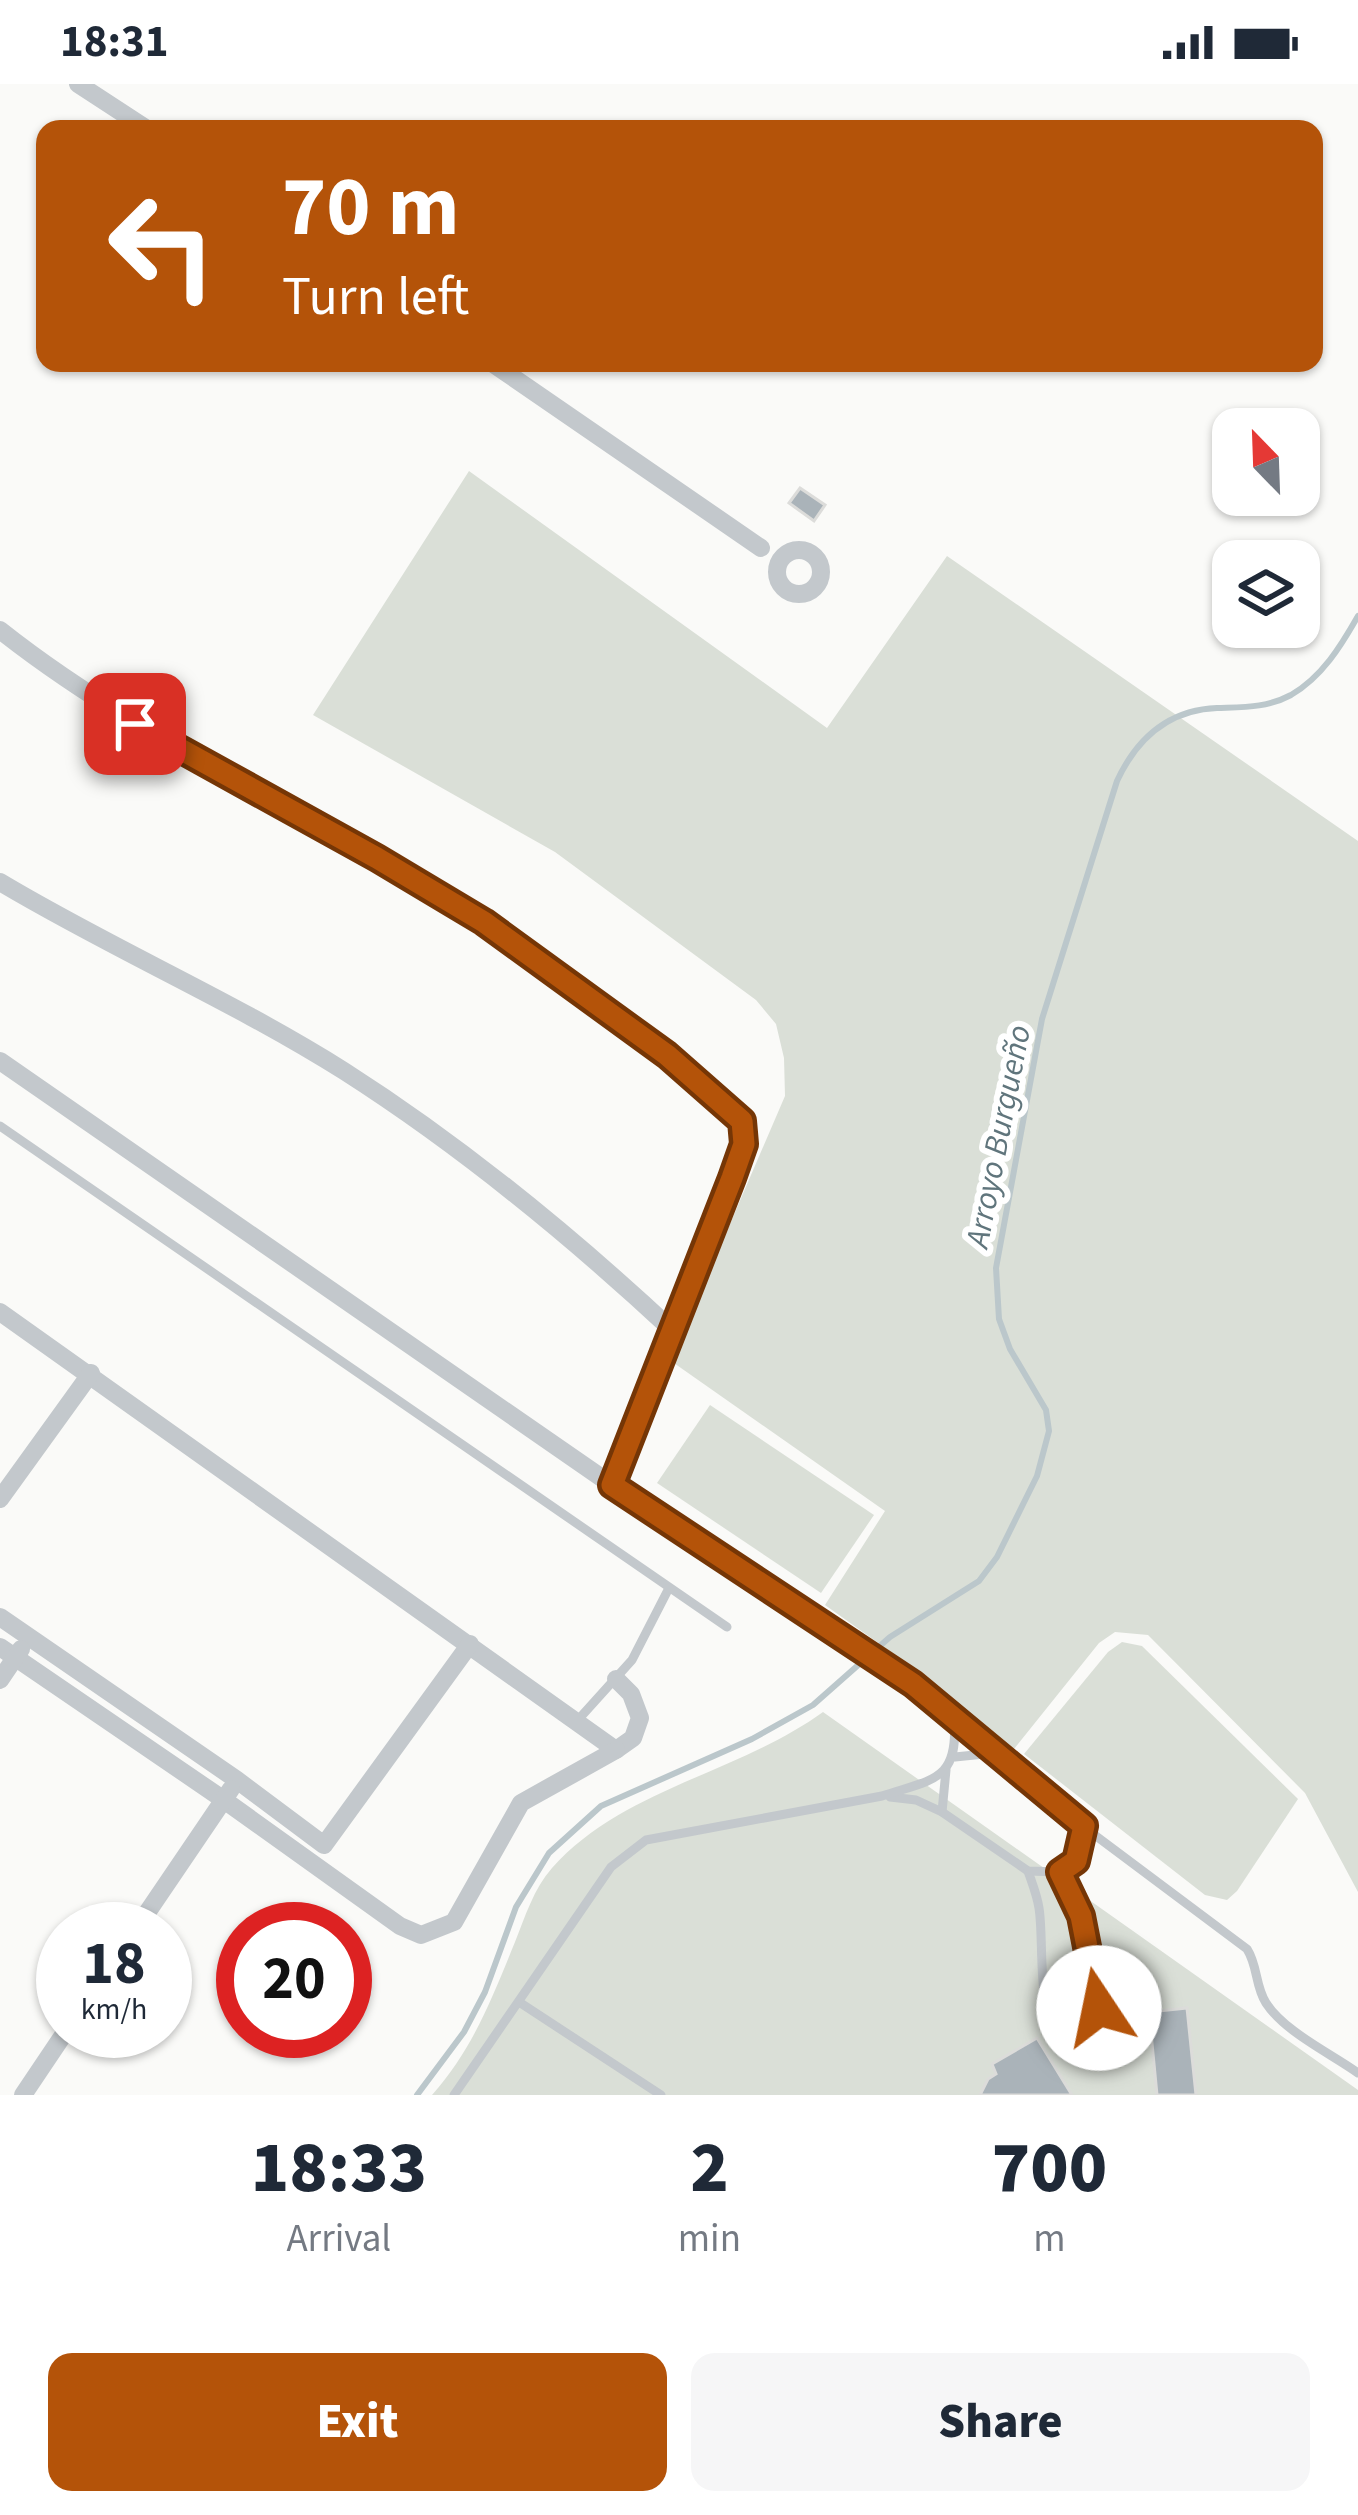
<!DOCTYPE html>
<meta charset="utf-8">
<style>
body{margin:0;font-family:"Source Sans 3",sans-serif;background:#f6f6f7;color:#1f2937;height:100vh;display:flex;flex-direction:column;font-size:45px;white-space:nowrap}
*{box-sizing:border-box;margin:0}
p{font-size:39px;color:#747a83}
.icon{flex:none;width:66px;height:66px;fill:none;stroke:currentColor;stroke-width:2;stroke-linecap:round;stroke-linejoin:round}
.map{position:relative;height:2011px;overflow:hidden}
.panel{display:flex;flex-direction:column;background:#fff;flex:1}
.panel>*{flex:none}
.guide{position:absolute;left:36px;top:36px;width:1287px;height:252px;border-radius:24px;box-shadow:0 3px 9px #0004;background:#b45309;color:#fff;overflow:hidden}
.needle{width:78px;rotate:337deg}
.fabs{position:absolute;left:1212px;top:324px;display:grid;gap:24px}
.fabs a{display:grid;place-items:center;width:108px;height:108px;border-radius:24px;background:#fff;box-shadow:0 3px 9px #0004;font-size:60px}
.speed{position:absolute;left:36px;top:1818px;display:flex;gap:24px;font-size:60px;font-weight:700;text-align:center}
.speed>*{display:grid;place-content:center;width:156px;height:156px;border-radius:50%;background:#fff;box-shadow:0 3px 9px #0004;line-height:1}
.speed small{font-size:30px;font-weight:400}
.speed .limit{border:18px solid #d22;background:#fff;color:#111}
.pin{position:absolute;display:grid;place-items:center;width:102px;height:102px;color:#fff;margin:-51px;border-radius:24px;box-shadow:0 6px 18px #0006}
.me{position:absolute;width:132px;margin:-66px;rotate:349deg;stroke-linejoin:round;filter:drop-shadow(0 0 9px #0008)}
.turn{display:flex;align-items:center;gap:42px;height:252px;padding:0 48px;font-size:54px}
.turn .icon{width:156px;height:156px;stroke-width:2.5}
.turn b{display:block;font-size:84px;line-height:102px}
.eta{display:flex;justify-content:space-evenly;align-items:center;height:204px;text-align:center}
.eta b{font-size:72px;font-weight:800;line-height:84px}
.primary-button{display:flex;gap:24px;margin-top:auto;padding:24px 48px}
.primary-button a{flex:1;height:138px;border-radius:24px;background:#b45309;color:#fff;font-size:48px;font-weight:800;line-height:138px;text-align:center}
.primary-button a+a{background:#f6f6f7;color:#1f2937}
.status{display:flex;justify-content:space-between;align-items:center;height:84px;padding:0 60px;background:#fff;direction:ltr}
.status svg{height:33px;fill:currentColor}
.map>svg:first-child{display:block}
</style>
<div class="status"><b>18:31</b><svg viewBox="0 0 49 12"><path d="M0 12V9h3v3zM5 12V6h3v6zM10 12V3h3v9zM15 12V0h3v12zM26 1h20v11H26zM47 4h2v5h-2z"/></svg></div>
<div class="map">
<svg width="1358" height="2011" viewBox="0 0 1358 2011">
<rect width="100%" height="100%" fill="#fafaf8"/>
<g fill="#dadfd7">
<polygon points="469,387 827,644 947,472 1358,757 1358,1808 1305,1709 1148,1551 1115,1548 1099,1559 1010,1670 926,1593 825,1521 885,1427 671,1277 785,1012 784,974 776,940 756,916 555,768 313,631"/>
<polygon points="710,1321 874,1431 821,1509 657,1399"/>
<polygon points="1122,1558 1142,1562 1298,1715 1237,1807 1227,1816 1205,1811 1024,1670 1108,1568"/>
<path d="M 823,1628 L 1358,2006 L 1358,2011 L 432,2011 C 473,1965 492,1914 515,1858 C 525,1833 534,1804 552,1784 C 622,1705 739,1689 823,1628 Z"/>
</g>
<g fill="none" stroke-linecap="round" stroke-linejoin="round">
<path stroke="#bbc7cb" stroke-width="6" d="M 417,2011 L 464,1948 L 485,1908 L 516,1823 L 549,1769 L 601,1722 L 752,1655 L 813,1621 L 890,1553 L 979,1497 L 997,1473 L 1037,1392 L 1049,1347 L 1046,1326 L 1010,1265 L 999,1235 L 996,1184 L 1042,935 L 1117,697 C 1137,654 1168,626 1217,624 C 1243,623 1267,624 1291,611 C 1322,593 1341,562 1358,532"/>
</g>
<g fill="#aab3b9" stroke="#dcdcda" stroke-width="3">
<polygon points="800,404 825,421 814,437 789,419"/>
<polygon points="1187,1924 1196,2011 1157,2011 1149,1928"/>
<polygon points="1037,1954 1072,2011 980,2011 988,1995 996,1990 992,1980"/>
</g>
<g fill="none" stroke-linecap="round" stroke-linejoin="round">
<g stroke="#c3c8cc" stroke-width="9">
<polyline points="0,1042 727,1543"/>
<path d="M 613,1402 L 913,1600 L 1096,1752 L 1247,1865 C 1258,1882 1255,1902 1266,1919 C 1285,1948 1330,1969 1358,1989"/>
<polyline points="577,1637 632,1576 669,1504"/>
<polyline points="955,1673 994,1669"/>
<polyline points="890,1713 916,1716 942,1728 1028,1787 1060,1788 1076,1777 1084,1742"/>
<polyline points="942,1728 946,1686"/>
<path d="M 1028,1787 C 1032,1799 1037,1811 1039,1824 C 1044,1854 1037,1922 1056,1945 C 1066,1956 1078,1953 1091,1948 C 1113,1916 1077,1821 1060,1788"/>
<polyline points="519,1918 661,2011"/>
<path d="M 454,2011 L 611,1783 L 646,1756 L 882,1712 C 933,1695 959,1697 954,1635"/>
</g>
<g stroke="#c3c8cc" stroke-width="18">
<polyline points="78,0 147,45"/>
<polyline points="492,279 761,464"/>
<circle cx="799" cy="488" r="22"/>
<path d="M 0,546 C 116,638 248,700 375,773 C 483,834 589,905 684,985 C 702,1000 736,1020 744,1041 C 749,1058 737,1078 732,1094 L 612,1401 L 0,977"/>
<path d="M 0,798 C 112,865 233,917 344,987 C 463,1063 570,1151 673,1247"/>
<polyline points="0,1228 616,1666 633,1654 640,1634 631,1610 616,1595"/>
<polyline points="0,1415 91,1289"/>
<polyline points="0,1533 237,1696 324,1761 470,1560"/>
<polyline points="0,1563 224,1716 400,1842 421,1851 454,1838 521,1719 616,1666"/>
<polyline points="0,1596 21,1565"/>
<polyline points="136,1845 231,1705"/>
<polyline points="23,2011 66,1947"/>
</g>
</g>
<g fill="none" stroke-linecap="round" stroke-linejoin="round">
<g stroke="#753606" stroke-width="30">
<polyline id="route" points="135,640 377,774 484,838 667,971 742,1037 744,1060 732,1094 612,1401 913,1600 1084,1742 1076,1777 1060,1788 1081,1832 1099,1924"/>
</g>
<use href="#route" stroke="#b45309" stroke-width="21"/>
</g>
<g text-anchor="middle" stroke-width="12" stroke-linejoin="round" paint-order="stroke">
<g font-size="33" font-style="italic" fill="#60757c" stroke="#fff">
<text transform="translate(997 1052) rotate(-79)" y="12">Arroyo Burgueño</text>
</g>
</g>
</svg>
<div class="fabs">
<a><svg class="needle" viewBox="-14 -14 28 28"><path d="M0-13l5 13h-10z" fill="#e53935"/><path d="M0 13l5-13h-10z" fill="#747a83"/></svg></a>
<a><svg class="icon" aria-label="layers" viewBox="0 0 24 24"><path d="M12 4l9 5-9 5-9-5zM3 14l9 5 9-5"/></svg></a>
</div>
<div class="speed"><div>18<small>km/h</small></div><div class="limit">20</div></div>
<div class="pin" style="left:135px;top:640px;background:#d93025"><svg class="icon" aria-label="arrive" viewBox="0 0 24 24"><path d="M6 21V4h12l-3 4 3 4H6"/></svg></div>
<svg class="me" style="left:1099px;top:1924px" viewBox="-20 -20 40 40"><circle r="19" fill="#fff"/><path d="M0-13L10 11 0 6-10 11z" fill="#b45309"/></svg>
<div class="guide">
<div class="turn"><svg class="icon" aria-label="left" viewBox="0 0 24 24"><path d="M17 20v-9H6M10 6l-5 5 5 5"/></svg><div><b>70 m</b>Turn left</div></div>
</div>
</div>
<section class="panel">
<div class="eta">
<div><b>18:33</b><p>Arrival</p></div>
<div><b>2</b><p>min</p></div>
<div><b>700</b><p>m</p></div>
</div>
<div class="primary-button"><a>Exit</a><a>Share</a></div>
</section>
